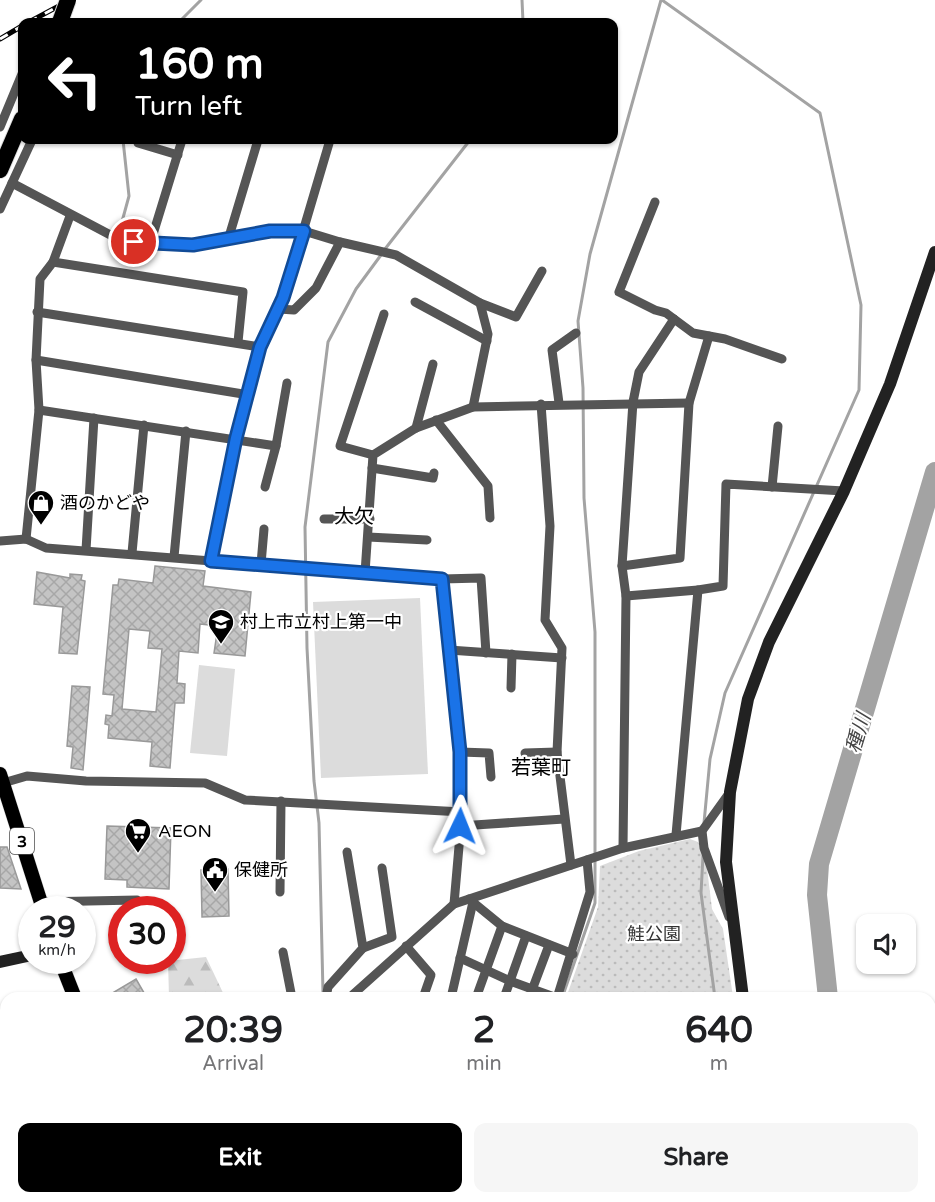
<!DOCTYPE html>
<meta charset="utf-8">
<style>
body{margin:0;font-family:"Varela Round","Noto Sans JP",sans-serif;background:#f6f6f6;color:#202124;height:100vh;display:flex;flex-direction:column;font-size:22px;white-space:nowrap}
*{box-sizing:border-box;margin:0}
p{font-size:20px;color:#757577}
.icon{flex:none;width:33px;height:33px;fill:none;stroke:currentColor;stroke-width:2;stroke-linecap:round;stroke-linejoin:round}
.map{position:relative;flex:1;overflow:hidden}
.sheet{position:absolute;left:0px;top:992px;width:936px;height:212px;display:flex;flex-direction:column;background:#fff;border-radius:18px 18px 0 0;box-shadow:0 2px 4px #0004}
.sheet>*{flex:none}
.top-card{position:absolute;left:18px;top:18px;width:600px;height:126px;border-radius:12px;box-shadow:0 2px 4px #0004;background:#000;color:#fff;overflow:hidden}
.buttons{position:absolute;left:856px;top:914px;display:grid;gap:12px}
.buttons a{display:grid;place-items:center;width:60px;height:60px;border-radius:12px;background:#fff;box-shadow:0 2px 4px #0004;font-size:30px}
.speed{position:absolute;left:18px;top:896px;display:flex;gap:12px;font-size:30px;font-weight:700;text-align:center}
.speed>*{display:grid;place-content:center;width:78px;height:78px;border-radius:50%;background:#fff;box-shadow:0 2px 4px #0004;line-height:1}
.speed small{font-size:15px;font-weight:400}
.speed .limit{border:9px solid #d22;background:#fff;color:#111}
.pin{position:absolute;display:grid;place-items:center;width:51px;height:51px;color:#fff;margin:-26px;border:3px solid #fff;border-radius:50%;box-shadow:0 2px 6px #0007}
.me{position:absolute;width:66px;margin:-33px;rotate:2deg;stroke-linejoin:round;filter:drop-shadow(0 0 4px #0008)}
.turn{display:flex;align-items:center;gap:21px;height:126px;padding:0 18px;font-size:27px}
.turn .icon{width:78px;height:78px;stroke-width:2.5}
.turn b{display:block;font-size:42px;line-height:51px}
.eta{display:flex;justify-content:space-evenly;align-items:center;height:102px;text-align:center}
.eta b{font-size:36px;font-weight:700;line-height:42px}
.cta{display:flex;gap:12px;margin-top:auto;padding:12px 18px}
.cta a{flex:1;height:69px;border-radius:12px;background:#000;color:#fff;font-size:24px;font-weight:700;line-height:69px;text-align:center}
.cta a+a{background:#f6f6f6;color:#202124}
.map>svg:first-child{display:block}
</style>
<div class="map">
<svg width="935" height="1202" viewBox="0 0 935 1202">
<defs>
<pattern id="forest-firs" width="22" height="20" patternUnits="userSpaceOnUse" patternTransform="scale(1.5)"><rect width="22" height="20" fill="#dcdcdc"/><path d="M5 1l3.5 6h-7zM16 11l3.5 6h-7z" fill="#bbb"/></pattern>
<pattern id="park-dots" width="8" height="8" patternUnits="userSpaceOnUse" patternTransform="scale(1.5)"><rect width="8" height="8" fill="#dcdcdc"/><path d="M2 2h.1M6 6h.1" fill="none" stroke="#bbb" stroke-width="1.8" stroke-linecap="round"/></pattern>
<pattern id="building-cross-hatch" width="8" height="8" patternUnits="userSpaceOnUse" patternTransform="scale(1.5)"><rect width="8" height="8" fill="#c4c4c4"/><path d="M0 0l8 8M0 8l8-8" fill="none" stroke="#a7a7a7"/></pattern>
</defs>
<rect width="100%" height="100%" fill="#fff"/>
<polygon fill="url(#forest-firs)" points="206,957 225,997 169,997 168,961"/>
<polygon fill="url(#park-dots)" points="690,839 698,842 706,860 712,909 723,929 733,997 566,998 598,907 600,866 639,851"/>
<g fill="#dcdcdc">
<polygon points="420,598 428,774 321,778 313,602"/>
<polygon points="199,665 235,669 227,756 190,753"/>
</g>
<g fill="none" stroke-linecap="round" stroke-linejoin="round">
<g stroke="#a3a3a3" stroke-width="3">
<polyline points="522,0 523,22"/>
<polyline points="662,0 820,113 861,305 859,390 725,693 710,759 704,823"/>
<polyline points="179,22 201,0"/>
<polyline points="120,229 129,196 123,140"/>
<polyline points="385,249 470,140"/>
<polyline points="703,856 701,893 715,998"/>
<polyline points="323,993 319,823 314,781 307,648 305,527 328,342 356,289 381,255"/>
<polyline points="562,998 595,903 595,632 584,498 583,388 578,321 590,254 661,0"/>
<polyline points="330,1197 331,1202"/>
<polyline points="522,1197 522,1202"/>
<polyline points="741,1197 741,1202"/>
</g>
<g stroke="#a3a3a3" stroke-width="20">
<polyline points="828,998 817,895 819,864 935,472"/>
<polyline points="853,1197 854,1202"/>
</g>
</g>
<g fill="url(#building-cross-hatch)" stroke="#999" stroke-width="1.5" fill-rule="evenodd">
<path d="M 155,566 L 205,571 L 203,586 L 251,592 L 245,656 L 214,653 L 218,626 L 200,624 L 198,653 L 179,651 L 177,683 L 185,684 L 184,703 L 175,703 L 170,768 L 150,766 L 152,742 L 108,738 L 109,725 L 105,724 L 106,715 L 112,716 L 114,695 L 103,694 L 113,585 L 118,585 L 119,579 L 153,583 ZM 129,629 L 150,631 L 148,648 L 162,649 L 156,712 L 122,709 Z"/>
<polygon points="37,572 70,578 70,574 82,575 81,580 85,581 77,654 59,653 63,607 34,604"/>
<polygon points="72,686 90,687 83,770 71,768 73,747 67,746"/>
<polygon points="107,826 171,828 169,889 127,887 127,880 105,879"/>
<polygon points="0,847 7,847 21,889 0,888"/>
<polygon points="228,869 229,916 202,917 201,870"/>
<polygon points="136,979 147,998 104,998"/>
</g>
<g fill="none" stroke-linecap="round" stroke-linejoin="round">
<g stroke="#dbdbdb" stroke-width="15">
<g id="primary">
<polyline points="0,774 43,909"/>
<polyline points="60,960 75,998"/>
<polyline points="229,1197 235,1202"/>
</g>
</g>
<g stroke="#dbdbdb" stroke-width="18">
<polyline id="highway" points="0,170 22,119"/>
</g>
<g stroke="#555" stroke-width="9">
<polyline points="0,127 22,74"/>
<polyline points="138,143 178,155"/>
<polyline points="12,183 118,239 150,244 193,245 270,231 304,231 340,242 316,288 294,310 279,309"/>
<polyline points="655,202 619,292 655,310 666,313 693,333 725,339 782,359"/>
<polyline points="0,209 32,140"/>
<polyline points="228,240 258,140"/>
<polyline points="340,242 396,255 480,303"/>
<polyline points="150,244 182,140"/>
<polyline points="53,262 243,292 238,342"/>
<polyline points="415,302 487,341"/>
<polyline points="37,312 260,347"/>
<polyline points="36,360 249,395"/>
<polyline points="559,403 552,350 576,333"/>
<polyline points="541,404 550,526 545,620 562,648 557,752 571,865"/>
<polyline points="473,407 488,334 480,303 516,317 542,271"/>
<polyline points="39,410 276,446 287,383"/>
<polyline points="436,420 488,486 490,518"/>
<polyline points="416,428 433,364"/>
<polyline points="373,455 340,446 384,314"/>
<polyline points="372,468 433,478 434,473"/>
<polyline points="265,487 276,446"/>
<polyline points="772,487 778,426"/>
<polyline points="324,519 370,519"/>
<polyline points="368,537 427,540"/>
<polyline points="26,539 39,410 36,360 40,279 53,262 70,216"/>
<polyline points="0,541 26,539 46,548 442,579 460,752 462,812 454,904"/>
<polyline points="86,550 94,418"/>
<polyline points="132,553 144,425"/>
<polyline points="174,557 186,431"/>
<polyline points="211,561 236,438 260,347 283,299 330,140"/>
<polyline points="261,564 264,529"/>
<polyline points="622,566 680,558 689,403 709,336"/>
<polyline points="365,573 373,455 416,428 473,407 689,403"/>
<polyline points="442,579 481,578 486,653"/>
<polyline points="626,596 698,590"/>
<polyline points="449,650 562,658"/>
<polyline points="511,688 512,654"/>
<polyline points="460,752 489,753 491,777"/>
<polyline points="525,753 557,752"/>
<polyline points="3,783 27,776 86,781 205,783 245,800 462,812"/>
<polyline points="460,826 564,819"/>
<polyline points="676,835 698,590 723,586 726,484 844,491"/>
<polyline points="623,848 626,596 622,566 633,402 639,372 674,319"/>
<polyline points="280,892 281,801"/>
<polyline points="469,899 502,926 573,954"/>
<polyline points="40,902 137,900"/>
<polyline points="729,917 704,848 702,831 730,792"/>
<polyline points="406,946 431,975 423,998"/>
<polyline points="363,948 392,937 382,868"/>
<polyline points="283,952 292,998"/>
<polyline points="460,958 510,981 557,998"/>
<polyline points="326,998 328,987 363,948 347,852"/>
<polyline points="349,998 454,904 623,848 702,831"/>
<polyline points="451,998 473,902"/>
<polyline points="476,998 502,926"/>
<polyline points="504,998 526,936"/>
<polyline points="529,998 549,945"/>
<polyline points="557,998 590,892 587,860"/>
<polyline points="0,1097 6,1107"/>
<polyline points="68,1197 72,1202"/>
<polyline points="366,1197 366,1202"/>
<polyline points="488,1197 489,1202"/>
<polyline points="749,1197 749,1202"/>
<polyline points="157,1202 158,1197"/>
<polyline points="430,1202 430,1197"/>
</g>
<g stroke="#222" stroke-width="12">
<polyline points="0,962 32,955"/>
<polyline points="743,998 726,862 730,792 748,699 769,642 844,491 890,384 935,252"/>
<polyline points="625,1197 626,1202"/>
<polyline points="772,1197 773,1202"/>
</g>
<use href="#primary" stroke="#000" stroke-width="14"/>
<use href="#highway" stroke="#000" stroke-width="16"/>
<g stroke="#000" stroke-width="5">
<g id="rail">
<polyline points="29,22 70,0"/>
<polyline points="0,39 22,26"/>
</g>
</g>
<use href="#rail" stroke="#fff" stroke-width="3" stroke-dasharray="9" stroke-linecap="butt"/>
<g stroke="#dbdbdb" stroke-width="18" stroke-linecap="butt">
<polyline id="highway-bridge" points="60,22 68,0"/>
</g>
<use href="#highway-bridge" stroke="#000" stroke-width="16"/>
</g>
<g fill="none" stroke-linecap="round" stroke-linejoin="round">
<g stroke="#114b97" stroke-width="15">
<polyline id="route" points="134,242 193,245 270,231 304,231 283,298 260,347 236,438 211,561 442,579 460,752 460,826"/>
</g>
<use href="#route" stroke="#1a73e8" stroke-width="10"/>
</g>
<defs>
<g id="shop-pin" transform="scale(1.35)"><path d="M0 17L-7.5 6A9.5 9.5 0 1 1 7.5 6Z" fill="#000" stroke="#fff"/><path d="M-5-2.5h2.3a2.7 3.5 0 0 1 5.4 0H5L5.5 6h-11ZM-1.5-2.5h3a1.5 2.3 0 0 0-3 0Z" fill="#fff"/></g>
<g id="school-pin" transform="scale(1.35)"><path d="M0 17L-7.5 6A9.5 9.5 0 1 1 7.5 6Z" fill="#000" stroke="#fff"/><path d="M0-5L7-2L0 1L-7-2ZM-4 1L0 2.5L4 1V4Q0 6-4 4Z" fill="#fff"/></g>
<g id="supermarket-pin" transform="scale(1.35)"><path d="M0 17L-7.5 6A9.5 9.5 0 1 1 7.5 6Z" fill="#000" stroke="#fff"/><path d="M-6-5.5h2.5l.6 2H6L4.5 2H-2.5L-4.4-4H-6ZM-1.5 3.2a1.3 1.3 0 1 0 .1 0ZM3 3.2a1.3 1.3 0 1 0 .1 0Z" fill="#fff"/></g>
<g id="civic-pin" transform="scale(1.35)"><path d="M0 17L-7.5 6A9.5 9.5 0 1 1 7.5 6Z" fill="#000" stroke="#fff"/><path d="M-.6-6.5H3V-4.5H.6V-3L4-1V1h2V6H-6V1h2V-1L-.6-3ZM-1.2 2.5V6h2.4V2.5Z" fill="#fff"/></g>
</defs>
<g fill-rule="evenodd">
<use href="#shop-pin" x="41" y="503"/>
<use href="#school-pin" x="221" y="622"/>
<use href="#supermarket-pin" x="138" y="831"/>
<use href="#civic-pin" x="215" y="870"/>
</g>
<g text-anchor="middle" stroke-width="4.5" stroke-linejoin="round" paint-order="stroke">
<rect fill="#fff" stroke="#4c4c4c" stroke-width="1.5" x="10" y="828" width="24" height="26" rx="4.5"/>
<g font-size="16" font-weight="bold" fill="#000">
<text x="22" y="847">3</text>
</g>
<g font-size="18" fill="#000" stroke="#fff" text-anchor="start">
<text x="60" y="509">酒のかどや</text>
<text x="240" y="628">村上市立村上第一中</text>
<text x="158" y="837">AEON</text>
<text x="234" y="876">保健所</text>
</g>
<g font-size="18" fill="#333" stroke="#fff">
<text x="654" y="940">鮭公園</text>
</g>
<g font-size="20" fill="#000" stroke="#fff">
<text x="354" y="523">大欠</text>
<text x="541" y="774">若葉町</text>
</g>
<g font-size="20" font-style="italic" fill="#444" stroke="#fff">
<text transform="translate(858 733) rotate(-73)" y="7">種川</text>
</g>
</g>
</svg>
<div class="buttons">
<a><svg class="icon" aria-label="sound" viewBox="0 0 24 24"><path d="M4 9h4l5-4v14l-5-4H4zM17 9q2 3 0 6"/></svg></a>
</div>
<div class="speed"><div>29<small>km/h</small></div><div class="limit">30</div></div>
<div class="pin" style="left:134px;top:242px;background:#d93025"><svg class="icon" aria-label="arrive" viewBox="0 0 24 24"><path d="M6 21V4h12l-3 4 3 4H6"/></svg></div>
<svg class="me" style="left:460px;top:826px" viewBox="-20 -20 40 40"><path d="M0-17L14 15 0 8-14 15z" fill="#1a73e8" stroke="#fff" stroke-width="4"/></svg>
<div class="top-card">
<div class="turn"><svg class="icon" aria-label="left" viewBox="0 0 24 24"><path d="M17 20v-9H6M10 6l-5 5 5 5"/></svg><div><b>160 m</b>Turn left</div></div>
</div>
<section class="sheet">
<div class="eta">
<div><b>20:39</b><p>Arrival</p></div>
<div><b>2</b><p>min</p></div>
<div><b>640</b><p>m</p></div>
</div>
<div class="cta"><a>Exit</a><a>Share</a></div>
</section>
</div>
